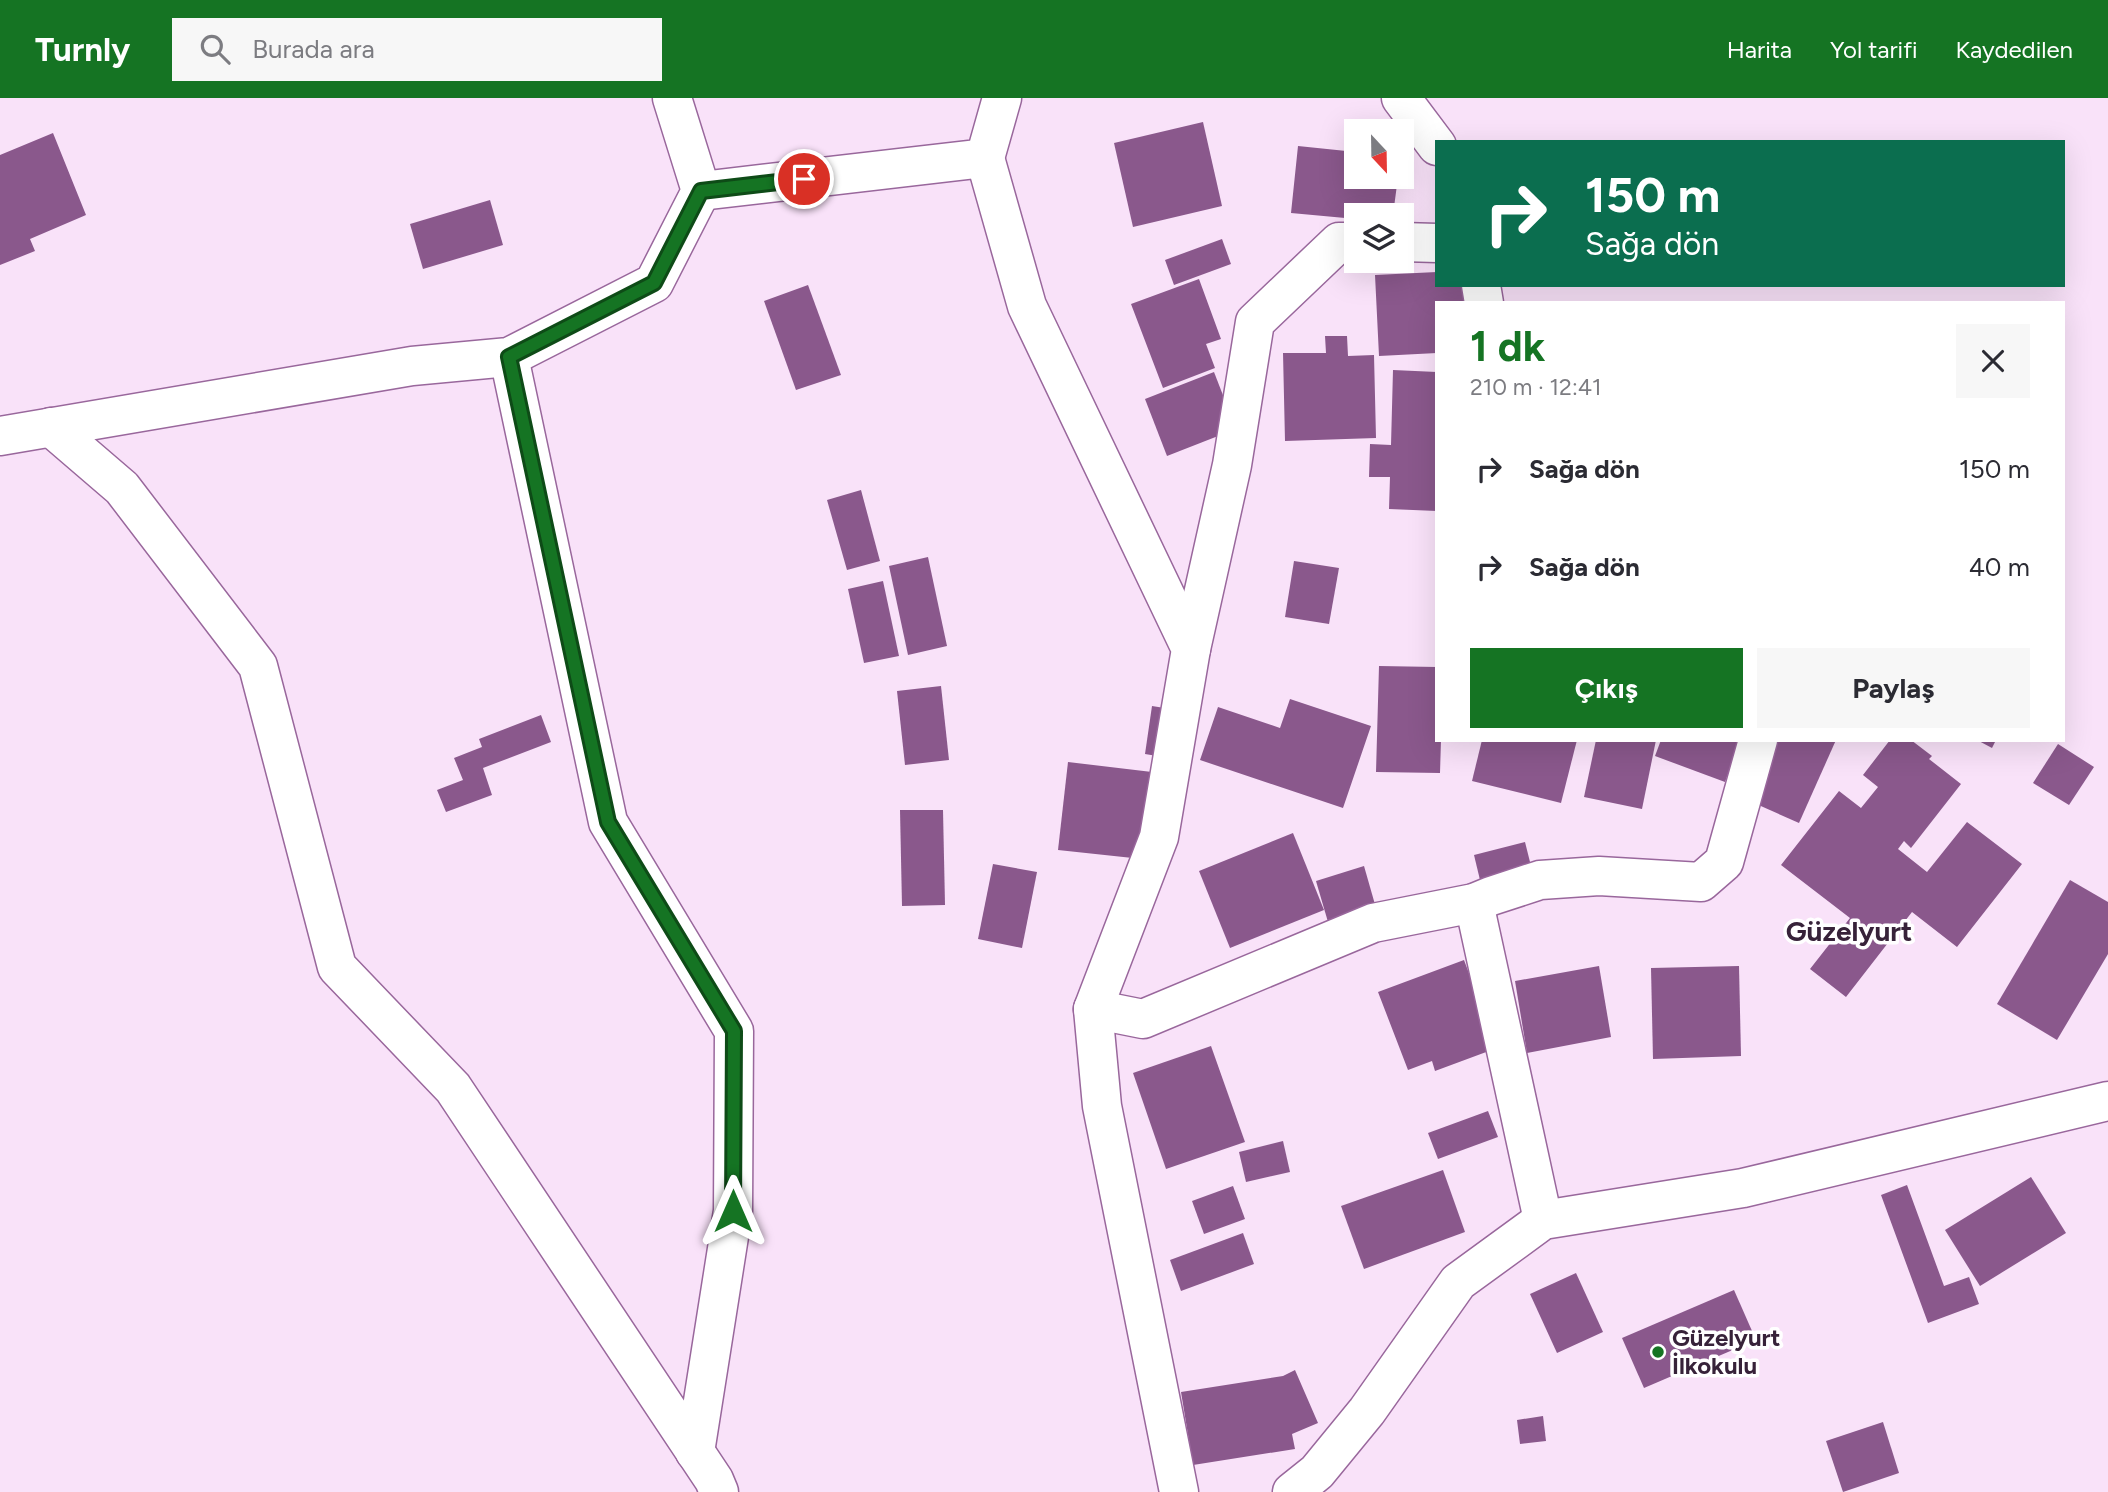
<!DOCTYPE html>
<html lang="tr">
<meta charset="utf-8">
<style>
body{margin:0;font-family:Figtree,sans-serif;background:#f7f7f7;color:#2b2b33;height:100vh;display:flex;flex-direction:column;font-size:26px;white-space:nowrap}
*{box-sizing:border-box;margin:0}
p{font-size:23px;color:#7c7c81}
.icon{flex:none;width:38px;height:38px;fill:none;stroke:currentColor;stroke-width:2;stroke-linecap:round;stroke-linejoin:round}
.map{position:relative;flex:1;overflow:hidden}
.panel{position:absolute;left:1435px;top:203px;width:630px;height:441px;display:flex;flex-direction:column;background:#fff;border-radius:0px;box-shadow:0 7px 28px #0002}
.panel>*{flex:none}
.guide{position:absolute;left:1435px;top:42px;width:630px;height:147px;border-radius:0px;box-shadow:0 7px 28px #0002;background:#0b6e4f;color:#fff;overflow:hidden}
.needle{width:46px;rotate:158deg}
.tools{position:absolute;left:1344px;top:21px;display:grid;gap:14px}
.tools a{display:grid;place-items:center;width:70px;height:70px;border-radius:0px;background:#fff;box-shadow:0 7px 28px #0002;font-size:35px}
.pin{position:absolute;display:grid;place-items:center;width:60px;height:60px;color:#fff;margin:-30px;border:4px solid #fff;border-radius:50%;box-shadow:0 2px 7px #0007}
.me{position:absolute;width:77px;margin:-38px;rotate:0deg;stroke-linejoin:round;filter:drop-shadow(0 0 5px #0008)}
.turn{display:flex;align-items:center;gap:24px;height:147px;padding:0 35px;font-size:32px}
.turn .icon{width:91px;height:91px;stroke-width:2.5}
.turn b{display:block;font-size:49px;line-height:60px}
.round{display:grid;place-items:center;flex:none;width:74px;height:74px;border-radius:0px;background:#f7f7f7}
.overview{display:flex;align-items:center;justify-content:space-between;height:119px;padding:0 35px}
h1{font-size:42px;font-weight:700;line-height:52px;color:#157423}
.button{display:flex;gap:14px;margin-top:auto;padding:14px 35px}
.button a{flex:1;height:80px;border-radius:0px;background:#157423;color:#fff;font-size:28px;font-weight:700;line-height:80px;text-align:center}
.button a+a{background:#f7f7f7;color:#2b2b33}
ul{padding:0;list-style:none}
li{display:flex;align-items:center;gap:21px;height:98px;padding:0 35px}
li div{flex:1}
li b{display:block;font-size:26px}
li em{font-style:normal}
header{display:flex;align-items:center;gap:42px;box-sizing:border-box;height:98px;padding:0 35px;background:#157423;color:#fff}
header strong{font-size:33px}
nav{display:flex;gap:38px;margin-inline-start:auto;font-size:24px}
.search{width:490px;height:63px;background:#f7f7f7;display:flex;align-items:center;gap:18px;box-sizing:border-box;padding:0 24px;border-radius:0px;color:#7c7c81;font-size:26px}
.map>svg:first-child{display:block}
</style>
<header>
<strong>Turnly</strong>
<div class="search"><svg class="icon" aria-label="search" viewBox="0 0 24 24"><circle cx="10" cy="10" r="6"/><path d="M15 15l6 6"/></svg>Burada ara</div>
<nav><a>Harita</a><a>Yol tarifi</a><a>Kaydedilen</a></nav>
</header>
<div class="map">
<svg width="2108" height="1394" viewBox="0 0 2108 1394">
<rect width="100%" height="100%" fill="#f9e2f9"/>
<g fill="#8a588c">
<polygon points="1203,24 1222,108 1133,129 1114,45"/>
<polygon points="53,35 86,117 30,141 35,153 0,167 0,57"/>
<polygon points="1298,48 1356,54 1356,79 1398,79 1393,117 1356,117 1356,121 1291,115"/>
<polygon points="490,102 503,147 423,171 410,126"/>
<polygon points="1222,141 1231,166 1174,187 1165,162"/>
<polygon points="1437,174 1437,187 1472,187 1473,205 1437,205 1437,255 1379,258 1375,177"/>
<polygon points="1199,181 1221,241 1206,246 1215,270 1163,290 1131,206"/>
<polygon points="808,187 841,277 796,292 764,203"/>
<polygon points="1325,238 1347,238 1348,258 1374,257 1376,340 1285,343 1283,255 1326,255"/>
<polygon points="1393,272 1437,274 1437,413 1389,411 1390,379 1369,379 1370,346 1391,347"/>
<polygon points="1214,274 1236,331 1167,358 1145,301"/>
<polygon points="861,392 880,463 847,472 827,402"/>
<polygon points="928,459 947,548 908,557 889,468"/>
<polygon points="1294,463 1339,470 1329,526 1285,519"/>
<polygon points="883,483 899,558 864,565 848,491"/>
<polygon points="1379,568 1437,569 1437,642 1441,642 1440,675 1376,674"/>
<polygon points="941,588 949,662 905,667 897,593"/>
<polygon points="1290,601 1371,628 1343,710 1200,662 1218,609 1280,630"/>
<polygon points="1152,608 1177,612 1169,660 1145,656"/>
<polygon points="541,617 551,644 483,670 492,697 446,714 437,692 463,682 454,660 482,649 479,641"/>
<polygon points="1482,642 1577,642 1561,705 1472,683"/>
<polygon points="1596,642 1656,642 1642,711 1584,699"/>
<polygon points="1661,642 1741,642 1725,684 1655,658"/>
<polygon points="1771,642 1836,642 1799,725 1745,701"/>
<polygon points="1890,642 1911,642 1932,658 1929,661 1961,686 1911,750 1904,743 1898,751 1927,774 1967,724 2022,766 1957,849 1912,814 1846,899 1810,871 1850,820 1781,767 1839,693 1861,710 1878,689 1863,677"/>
<polygon points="1977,642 1996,642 1992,650"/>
<polygon points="2058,646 2094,669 2069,707 2033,685"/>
<polygon points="1068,664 1152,674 1142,761 1058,752"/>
<polygon points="900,712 943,712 945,807 902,808"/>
<polygon points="1293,735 1324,812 1230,850 1199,773"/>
<polygon points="1525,744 1531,768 1480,782 1474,757"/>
<polygon points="993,766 1037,774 1022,850 978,841"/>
<polygon points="1364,768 1376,810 1328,824 1316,783"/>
<polygon points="2070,782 2108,804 2108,856 2057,942 1997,906"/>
<polygon points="1464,862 1497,950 1435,973 1432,963 1408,972 1378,894"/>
<polygon points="1599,868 1611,939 1527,955 1515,883"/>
<polygon points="1739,868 1741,958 1653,961 1651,870"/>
<polygon points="1211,948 1245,1044 1166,1071 1133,975"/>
<polygon points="1488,1013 1498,1039 1438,1061 1428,1035"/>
<polygon points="1283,1043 1290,1074 1246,1084 1239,1054"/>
<polygon points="1443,1072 1465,1134 1364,1171 1341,1108"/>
<polygon points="2031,1079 2066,1135 1980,1188 1945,1132"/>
<polygon points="1907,1087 1944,1188 1969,1179 1979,1206 1928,1225 1881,1097"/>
<polygon points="1233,1088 1245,1121 1204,1136 1192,1103"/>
<polygon points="1243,1135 1254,1166 1181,1193 1170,1162"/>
<polygon points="1576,1175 1603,1234 1557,1255 1530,1196"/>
<polygon points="1734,1192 1756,1242 1644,1290 1622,1240"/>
<polygon points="1295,1272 1318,1325 1292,1336 1295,1351 1193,1367 1181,1294 1283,1278"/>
<polygon points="1543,1318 1546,1343 1520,1346 1517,1322"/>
<polygon points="1883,1324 1899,1375 1843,1394 1826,1343"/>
</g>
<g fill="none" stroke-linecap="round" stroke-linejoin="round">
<g stroke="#99679c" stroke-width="41">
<g id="minor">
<polyline points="1401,0 1437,48"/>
<polyline points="985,60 1027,208 1191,551 1159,739 1093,911 1102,1008 1179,1394"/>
<polyline points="701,93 985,60 1002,0"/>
<polyline points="1402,144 1437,145"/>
<polyline points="1481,187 1484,205"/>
<polyline points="509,259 608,724 734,933 733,1113 695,1354"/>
<polyline points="51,329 122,390 258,568 337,869 453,990 714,1382 719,1394"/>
<polyline points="0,338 412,268 509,259 654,185 701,93 672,0"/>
<polyline points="1191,551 1232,367 1255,224 1339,144 1356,144"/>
<polyline points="1474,805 1543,1122"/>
<polyline points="1093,911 1143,921 1373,825 1474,805 1491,798 1540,782 1599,778 1701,784 1724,764 1758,642"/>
<polyline points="1292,1394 1317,1374 1367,1313 1458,1184 1543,1122 1743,1090 2108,1003"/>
</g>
</g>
<use href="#minor" stroke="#fff" stroke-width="38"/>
</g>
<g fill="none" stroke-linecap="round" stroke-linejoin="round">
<g stroke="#0e4b17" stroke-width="18">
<polyline id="route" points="733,1113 734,933 608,724 509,259 654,185 701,93 804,81"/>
</g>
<use href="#route" stroke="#157423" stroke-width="12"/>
</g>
<circle fill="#157423" stroke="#fff" stroke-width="2.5" cx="1658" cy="1254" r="7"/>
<g text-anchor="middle" stroke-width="7" stroke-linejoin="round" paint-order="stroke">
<g font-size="24" font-weight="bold" fill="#372239" stroke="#fff" text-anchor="start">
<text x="1672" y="1248">Güzelyurt<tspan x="1672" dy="28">İlkokulu</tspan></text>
</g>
<g font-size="28" font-weight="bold" fill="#372239" stroke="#fff">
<text x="1849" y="843">Güzelyurt</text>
</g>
</g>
</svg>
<div class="tools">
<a><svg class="needle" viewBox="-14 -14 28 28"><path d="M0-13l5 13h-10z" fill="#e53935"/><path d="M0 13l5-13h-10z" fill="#7c7c81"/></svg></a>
<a><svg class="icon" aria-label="layers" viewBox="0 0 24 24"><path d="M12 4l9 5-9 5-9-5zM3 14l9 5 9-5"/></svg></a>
</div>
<div class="pin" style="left:804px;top:81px;background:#d93025"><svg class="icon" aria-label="arrive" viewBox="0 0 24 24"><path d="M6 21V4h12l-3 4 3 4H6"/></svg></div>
<svg class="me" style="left:733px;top:1113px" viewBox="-20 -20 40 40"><path d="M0-17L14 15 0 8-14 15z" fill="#157423" stroke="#fff" stroke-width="4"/></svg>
<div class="guide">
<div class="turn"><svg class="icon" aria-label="right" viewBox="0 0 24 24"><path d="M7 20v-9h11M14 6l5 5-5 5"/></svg><div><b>150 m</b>Sağa dön</div></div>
</div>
<section class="panel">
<div class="overview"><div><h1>1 dk</h1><p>210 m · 12:41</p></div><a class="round"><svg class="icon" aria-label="close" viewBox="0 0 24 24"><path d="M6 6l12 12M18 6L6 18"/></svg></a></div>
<ul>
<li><svg class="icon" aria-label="right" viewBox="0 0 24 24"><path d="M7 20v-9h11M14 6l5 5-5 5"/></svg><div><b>Sağa dön</b></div><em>150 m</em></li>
<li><svg class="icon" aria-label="right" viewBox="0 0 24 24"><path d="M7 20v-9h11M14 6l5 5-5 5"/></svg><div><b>Sağa dön</b></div><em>40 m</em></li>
</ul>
<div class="button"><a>Çıkış</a><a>Paylaş</a></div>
</section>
</div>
